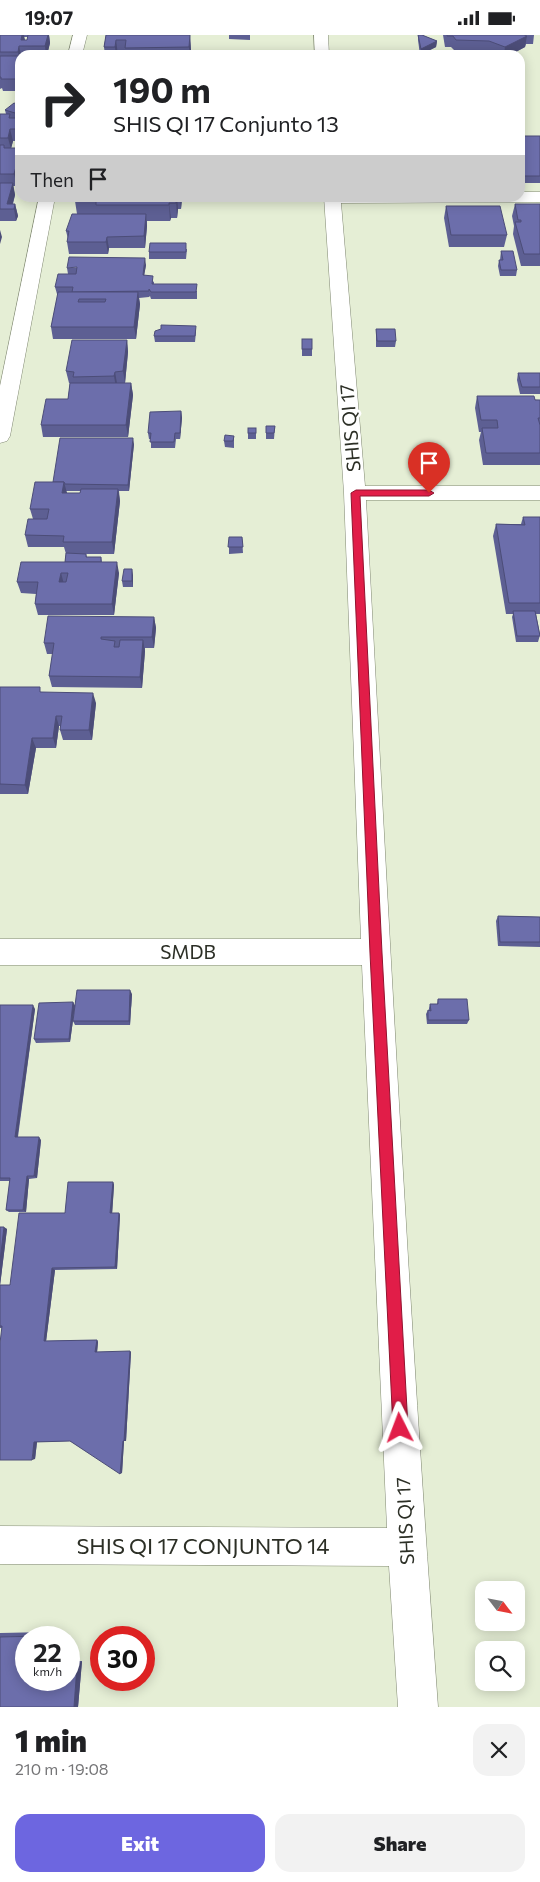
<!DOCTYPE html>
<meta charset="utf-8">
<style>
body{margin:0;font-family:Commissioner,sans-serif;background:#f2f2f2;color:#202124;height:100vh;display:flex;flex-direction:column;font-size:19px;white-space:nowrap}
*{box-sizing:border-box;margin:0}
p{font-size:16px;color:#757577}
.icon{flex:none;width:28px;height:28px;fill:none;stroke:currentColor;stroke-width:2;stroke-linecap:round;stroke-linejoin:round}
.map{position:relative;height:1672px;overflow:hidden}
.details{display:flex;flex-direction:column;background:#fff;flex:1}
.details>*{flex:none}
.top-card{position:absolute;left:15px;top:15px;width:510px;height:152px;border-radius:15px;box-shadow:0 2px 12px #0003;background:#fff;color:#202124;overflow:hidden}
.needle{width:32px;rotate:122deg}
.controls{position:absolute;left:475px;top:1546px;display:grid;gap:10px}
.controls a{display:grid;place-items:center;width:50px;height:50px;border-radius:10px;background:#fff;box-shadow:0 2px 12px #0003;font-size:25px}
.speed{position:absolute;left:15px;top:1591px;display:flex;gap:10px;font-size:25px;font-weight:700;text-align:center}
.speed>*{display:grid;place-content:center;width:65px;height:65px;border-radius:50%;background:#fff;box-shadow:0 2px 12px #0003;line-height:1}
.speed small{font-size:12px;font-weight:400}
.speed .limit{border:8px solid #d22;background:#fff;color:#111}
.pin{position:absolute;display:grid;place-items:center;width:42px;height:42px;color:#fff;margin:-51px -21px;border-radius:50% 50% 50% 0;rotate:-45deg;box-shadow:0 0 5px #0007}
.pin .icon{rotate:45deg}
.me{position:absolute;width:55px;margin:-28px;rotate:357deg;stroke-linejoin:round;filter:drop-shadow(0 0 4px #0008)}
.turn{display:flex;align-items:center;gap:18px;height:105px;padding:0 15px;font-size:22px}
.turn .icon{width:65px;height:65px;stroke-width:2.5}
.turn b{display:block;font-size:35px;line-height:42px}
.then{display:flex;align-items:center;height:48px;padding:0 15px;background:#0003;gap:10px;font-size:19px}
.round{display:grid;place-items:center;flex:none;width:52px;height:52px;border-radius:15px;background:#f2f2f2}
.summary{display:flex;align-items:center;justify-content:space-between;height:85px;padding:0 15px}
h1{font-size:30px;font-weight:800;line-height:38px}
.cta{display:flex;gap:10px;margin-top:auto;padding:10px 15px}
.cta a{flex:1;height:58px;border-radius:15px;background:#6d66e0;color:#fff;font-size:20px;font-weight:800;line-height:58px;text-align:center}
.cta a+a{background:#f2f2f2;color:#202124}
.status{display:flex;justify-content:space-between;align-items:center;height:35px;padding:0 25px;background:#fff;direction:ltr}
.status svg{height:14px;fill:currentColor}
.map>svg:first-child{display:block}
</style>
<div class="status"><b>19:07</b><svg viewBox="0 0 49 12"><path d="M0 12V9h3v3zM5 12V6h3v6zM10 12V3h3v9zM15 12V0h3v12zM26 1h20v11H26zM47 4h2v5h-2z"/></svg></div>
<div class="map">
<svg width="540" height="1672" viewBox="0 0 540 1672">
<rect width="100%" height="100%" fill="#e5eed5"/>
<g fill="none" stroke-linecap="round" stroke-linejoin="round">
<g stroke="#808872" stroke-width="1">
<g id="minor">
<polygon points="73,0 87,0 82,20 68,20"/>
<polygon points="314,0 328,0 329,20 315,20"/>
<path d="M 520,157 L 540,157 L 540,167 L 341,168 L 365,451 L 540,451 L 540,465 L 366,465 C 388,868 408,1270 438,1672 L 398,1672 L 389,1531 L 0,1529 L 0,1491 L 387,1493 L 362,930 L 0,930 L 0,904 L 361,904 L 344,458 L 324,162 L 520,162 Z"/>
<polygon points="39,162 55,162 10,401 7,406 0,408 0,351"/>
</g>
</g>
<use href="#minor" fill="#fff" fill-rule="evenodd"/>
</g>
<g fill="#5d5f93" fill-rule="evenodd">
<path d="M 0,0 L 49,0 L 50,8 L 47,20 L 20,20 L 20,56 L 3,56 L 2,53 L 0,54 ZM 24,2 L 28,2 L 27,5 L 25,5 Z"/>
<polygon points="106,0 190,0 191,20 105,20 104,12"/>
<polygon points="229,0 250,0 250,5 229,4"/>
<polygon points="418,0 422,0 437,6 436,12 420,20 418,5"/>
<polygon points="443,0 534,0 533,9 526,9 525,12 510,20 494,20 487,17 455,16 451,12 445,12"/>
<polygon points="20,70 20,82 18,83 20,83 20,106 13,106 11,113 19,113 20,117 17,151 13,151 15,160 13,169 15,169 18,181 16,186 0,186 0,79 6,79 5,75"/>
<rect x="520" y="101" width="20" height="47"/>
<polygon points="75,162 217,162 216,164 199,165 182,163 181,174 178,174 177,183 171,183 170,186 147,186 147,191 145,213 109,213 108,219 69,219 67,207 68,204 66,196 77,179 75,166"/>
<polygon points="515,169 540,169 540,231 521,231 513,199 514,191 512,181"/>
<polygon points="446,171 507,200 504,212 449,212 444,183"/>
<polygon points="187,214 186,224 149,224 149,217"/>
<polygon points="501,216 517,235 516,241 500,241 498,231 499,225 500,225"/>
<polygon points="146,230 144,240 154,247 154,249 197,256 197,264 151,264 150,261 149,262 139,263 140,269 136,304 53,304 51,292 58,259 57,259 55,252 68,239 67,233"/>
<polygon points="376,294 396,306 395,312 376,312"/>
<polygon points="196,297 195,307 155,307 154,301"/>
<polygon points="302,304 312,314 312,321 302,321"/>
<polygon points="127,305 128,317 125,348 131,348 133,360 128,402 43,402 41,390 68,364 70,348 69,348 66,336"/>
<polygon points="518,338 540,338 540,359 520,359 517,345"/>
<polygon points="477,361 540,365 540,430 483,430 479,405 481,397 479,397 475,373"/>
<polygon points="181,376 182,383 180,404 176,404 175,413 151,413 151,404 149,404 148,398"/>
<polygon points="266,391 275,391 274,404 266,404"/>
<rect x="248" y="393" width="8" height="11"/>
<polygon points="234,401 234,413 225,412 224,406"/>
<path d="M 134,409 L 129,456 L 119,456 L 120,466 L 114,519 L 86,519 L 87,522 L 101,522 L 102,527 L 119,538 L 114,580 L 38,580 L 35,569 L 36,559 L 21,558 L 17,547 L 65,527 L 66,519 L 64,512 L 28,512 L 25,500 L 33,484 L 30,474 L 53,447 ZM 66,456 L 81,456 L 80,458 L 67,458 Z"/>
<polygon points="523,482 540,482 540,579 536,579 540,600 538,607 516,607 512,582 513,579 506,579 493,501 496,489 521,489"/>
<polygon points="229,502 242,502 243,518 229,519"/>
<polygon points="133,540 133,552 123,552 122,546"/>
<polygon points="154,582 156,593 154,613 145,613 145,616 142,653 52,652 49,641 53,619 47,619 44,608"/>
<polygon points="0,652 42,657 96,668 92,705 63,705 60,695 61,691 59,691 56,713 36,713 28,759 0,759"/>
<polygon points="498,881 540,882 540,912 498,911 496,886"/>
<polygon points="132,959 130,990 75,990 73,986"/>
<polygon points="438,964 469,985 467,989 427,989 426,979 428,975 429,976 429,973 430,969 437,969"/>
<polygon points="73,967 75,971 70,1007 36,1008 34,1004"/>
<polygon points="0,970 35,974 18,1102 41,1105 37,1143 29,1144 26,1177 9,1177 6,1175 10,1146 0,1146"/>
<polygon points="113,1147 114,1150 112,1178 119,1178 120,1180 117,1234 55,1235 46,1306 97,1305 98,1307 97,1317 131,1317 126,1406 124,1406 122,1438 70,1406 37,1407 35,1424 2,1293 0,1293 0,1192 7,1194 0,1250 10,1250 65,1178"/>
<polygon points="47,1597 26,1645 69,1645 69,1626 82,1626 78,1672 0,1672 0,1598"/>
</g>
<g fill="#4c4d78">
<polygon points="22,0 24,0 25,7 21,5"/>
<polygon points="48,0 49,0 50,8 47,20 46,20 45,11"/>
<polygon points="190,0 191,15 191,20 190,20 189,12"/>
<polygon points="527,1 525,12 510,20 504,20 505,12"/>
<polygon points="116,5 118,20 116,20 115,12"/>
<polygon points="437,6 436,12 420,20 421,14"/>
<polygon points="19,11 21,20 20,20 20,27 18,17"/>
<polygon points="20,74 20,82 16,84 15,78"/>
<polygon points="10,94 13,106 11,114 8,103"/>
<polygon points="19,113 20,117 20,138 17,151 14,139"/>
<polygon points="13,148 15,160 11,174 7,169"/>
<polygon points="176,162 177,162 178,174 177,183"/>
<polygon points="180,162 182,163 181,174"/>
<polygon points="169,168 171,183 170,186 169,170"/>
<polygon points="15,169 18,181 16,186 14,174"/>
<polygon points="146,179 147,191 145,213 144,201"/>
<polygon points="0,195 2,202 0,209"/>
<polygon points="107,202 109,213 108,219 106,207"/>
<polygon points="145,223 146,230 143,247 143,240"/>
<polygon points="138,257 140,269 136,304 134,292"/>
<polygon points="127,305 128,317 125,348 123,336"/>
<polygon points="115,337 117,348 116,353 114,341"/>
<polygon points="131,348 133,360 128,402 126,390"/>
<polygon points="181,376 182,383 180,404 180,398"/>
<polygon points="133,403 134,409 129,456 128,450"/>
<polygon points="64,447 67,458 62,458"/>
<polygon points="118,454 120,466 114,519 112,507"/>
<polygon points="117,527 119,538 114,580 112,569"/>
<polygon points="132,534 133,540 133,552 132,546"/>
<polygon points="61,538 64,549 59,547"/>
<polygon points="154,582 156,593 154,613 152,602"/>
<polygon points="143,605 145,616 142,653 140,642"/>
<polygon points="93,658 96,668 92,705 89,695"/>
<polygon points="56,681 59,691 56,713 53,703"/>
<polygon points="32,703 36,713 28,759 25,750"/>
<polygon points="130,955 132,959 130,990 129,986"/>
<polygon points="73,967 75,971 70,1007 69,1004"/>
<polygon points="33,970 35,974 17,1105 15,1102"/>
<polygon points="39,1102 41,1105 37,1143 34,1141"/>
<polygon points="27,1141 29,1144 26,1177 23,1175"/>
<polygon points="113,1147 114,1150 112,1181 110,1178"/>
<polygon points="119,1178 120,1180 117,1234 115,1232"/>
<polygon points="4,1192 7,1194 0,1251 0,1226"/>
<polygon points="52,1233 55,1235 46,1307 44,1306"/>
<polygon points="97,1305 98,1307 97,1318 95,1317"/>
<polygon points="130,1316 131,1317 126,1406 124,1406"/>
<polygon points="123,1406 124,1406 122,1438 120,1439"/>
<polygon points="34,1407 37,1407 35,1424 32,1425"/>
<polygon points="47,1597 47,1602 42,1602 42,1601"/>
<polygon points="82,1626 78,1672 74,1672 77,1631"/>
</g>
<g fill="#6c6eab" stroke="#4c4d78" fill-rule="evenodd">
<polygon points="0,0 22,0 21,5 27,5 28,0 48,0 45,11 19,11 18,17 0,17"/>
<polygon points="106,0 190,0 189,12 125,13 126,5 116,5 115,12 104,12"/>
<polygon points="418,0 422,0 437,6 421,14"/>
<polygon points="447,0 524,0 527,1 505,12 489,6 456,5 453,1 447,1"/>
<polygon points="0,21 20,21 20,44 1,44 1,42 0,42"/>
<polygon points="14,68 20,70 20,74 15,78 5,75"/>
<polygon points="0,79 10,79 9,83 20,83 20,94 10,94 8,103 0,103"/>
<rect x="520" y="101" width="20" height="40"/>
<polygon points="0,110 4,110 4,113 19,113 18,117 20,117 14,139 0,139"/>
<polygon points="0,148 13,148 7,169 15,169 14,174 0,174"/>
<polygon points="75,162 176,162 176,168 169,168 169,170 96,170 96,166 75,166"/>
<polygon points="515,169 540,169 540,219 524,219 515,187 521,187 521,185 518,185"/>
<polygon points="446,171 500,171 507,200 451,200"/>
<polygon points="72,179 146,179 144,201 107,202 106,207 67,207 69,196 66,196"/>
<polygon points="150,208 186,208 186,217 149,217"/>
<polygon points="501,216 513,216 517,235 501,235 499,225 503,225"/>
<polygon points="69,222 145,223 143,240 153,241 152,249 197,249 196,257 151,257 149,254 149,256 72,257 73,252 55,252 58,239 76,239 77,232 67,233"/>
<path d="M 58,257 L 138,257 L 134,292 L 51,292 ZM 79,264 L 106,264 L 105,267 L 78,267 Z"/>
<polygon points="161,290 196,291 195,301 154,301 155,296 161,294"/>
<polygon points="376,294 395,294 396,306 377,306"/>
<rect x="302" y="304" width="10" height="10"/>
<polygon points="72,305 127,305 123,336 115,337 114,341 73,342 74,337 66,336"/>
<polygon points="518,338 540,338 540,352 522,352"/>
<polygon points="70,348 131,348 126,390 41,390 46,364 68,364"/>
<polygon points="477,361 534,361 535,365 540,365 540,383 538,383 540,390 540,418 486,418 482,393 498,393 497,385 481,385"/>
<polygon points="181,376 180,398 175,398 174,407 150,407 151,398 148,398 150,377"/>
<polygon points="266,391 275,391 274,398 266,398"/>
<rect x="248" y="393" width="8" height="5"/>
<polygon points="225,400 234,401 233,406 224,406"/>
<polygon points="60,403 133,403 128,450 65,449 64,447 53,447"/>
<polygon points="35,447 64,447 62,458 80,458 81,454 118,454 112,507 63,507 64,501 25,500 28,484 47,484 49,474 30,474"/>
<polygon points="523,482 540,482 540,568 509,568 496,489 525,490"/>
<polygon points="229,502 242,502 243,512 228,512"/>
<polygon points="66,518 86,519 86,522 101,522 101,527 65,527"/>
<path d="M 21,527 L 117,527 L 112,569 L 35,569 L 38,547 L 17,547 ZM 61,538 L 68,538 L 66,547 L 59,547 Z"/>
<polygon points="124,534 132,534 132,546 122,546"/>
<polygon points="513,576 535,576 540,601 517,601"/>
<polygon points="48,581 154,582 152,602 101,602 101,604 115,606 114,612 119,612 120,605 143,605 140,642 49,641 54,608 44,608"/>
<polygon points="0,652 40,652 40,657 93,658 89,695 60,695 62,681 56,681 53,703 32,703 25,750 0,749"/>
<polygon points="498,881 540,882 540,907 500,907"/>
<polygon points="77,955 130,955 129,986 73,986"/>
<polygon points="438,964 467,964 469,985 428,985 428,975 431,976 430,969 438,969"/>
<polygon points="73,967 69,1004 34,1004 39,968"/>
<polygon points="0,970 33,970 15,1102 39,1102 34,1141 27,1141 23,1175 6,1175 10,1143 0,1143"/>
<polygon points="68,1147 113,1147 110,1178 119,1178 115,1232 52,1233 44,1306 97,1305 95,1317 130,1316 124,1406 123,1406 120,1439 70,1406 34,1407 32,1425 0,1425 0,1308 2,1291 0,1291 0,1250 10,1250 19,1178 65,1178"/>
<polygon points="0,1192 4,1192 0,1226"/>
<polygon points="42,1601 42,1602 26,1602 26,1645 69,1645 69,1631 77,1631 74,1672 0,1672 0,1602"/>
</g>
<polygon fill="#e11d48" stroke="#92132f" points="356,455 429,455 434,458 429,461 360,461 382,918 408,1393 406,1399 400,1401 395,1399 393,1393 370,918 351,458"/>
<g text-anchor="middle" stroke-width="5" stroke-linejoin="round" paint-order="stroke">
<g font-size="19" fill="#2c2f26" stroke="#fff">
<text transform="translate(350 393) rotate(-95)" y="7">SHIS QI 17</text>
<text x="188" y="924">SMDB</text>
<text transform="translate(405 1486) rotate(-93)" y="7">SHIS QI 17</text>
</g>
<g font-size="22" fill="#2c2f26" stroke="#fff">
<text x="203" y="1519">SHIS QI 17 CONJUNTO 14</text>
</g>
</g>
</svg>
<div class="controls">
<a><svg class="needle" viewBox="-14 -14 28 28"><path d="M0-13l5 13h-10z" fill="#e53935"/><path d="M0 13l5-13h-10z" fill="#757577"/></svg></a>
<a><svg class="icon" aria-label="search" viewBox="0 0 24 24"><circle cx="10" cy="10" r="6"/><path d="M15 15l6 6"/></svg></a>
</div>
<div class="speed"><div>22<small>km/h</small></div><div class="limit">30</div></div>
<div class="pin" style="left:429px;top:458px;background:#d93025"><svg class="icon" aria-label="arrive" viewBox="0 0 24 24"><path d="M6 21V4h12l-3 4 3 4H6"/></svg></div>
<svg class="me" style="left:400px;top:1393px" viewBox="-20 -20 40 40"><path d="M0-17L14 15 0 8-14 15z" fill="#e11d48" stroke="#fff" stroke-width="4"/></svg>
<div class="top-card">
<div class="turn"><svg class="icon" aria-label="right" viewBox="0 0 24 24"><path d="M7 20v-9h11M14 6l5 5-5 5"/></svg><div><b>190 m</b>SHIS QI 17 Conjunto 13</div></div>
<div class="then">Then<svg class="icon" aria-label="arrive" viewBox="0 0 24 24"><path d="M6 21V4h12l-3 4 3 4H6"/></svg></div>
</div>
</div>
<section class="details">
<div class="summary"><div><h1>1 min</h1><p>210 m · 19:08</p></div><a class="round"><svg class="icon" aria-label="close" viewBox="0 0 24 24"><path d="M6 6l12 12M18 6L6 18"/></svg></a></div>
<div class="cta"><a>Exit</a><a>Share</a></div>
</section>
